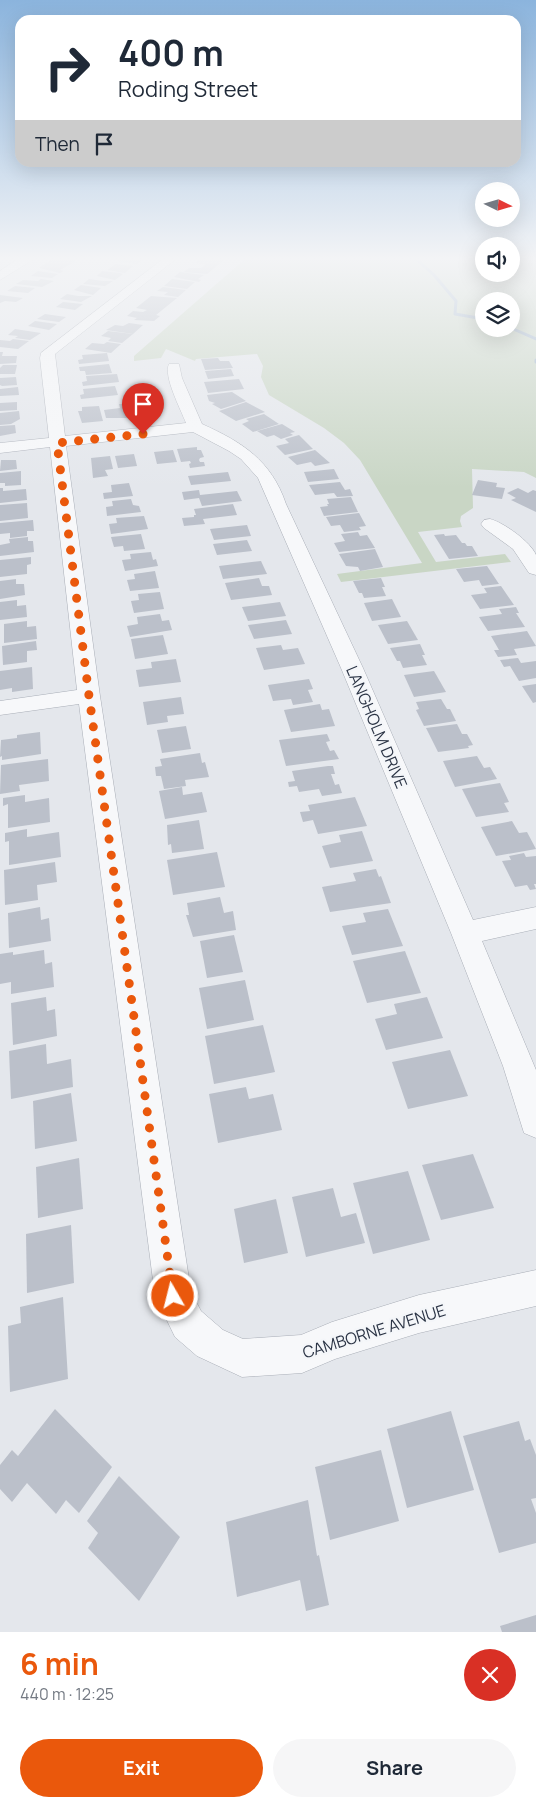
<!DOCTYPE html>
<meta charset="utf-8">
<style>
body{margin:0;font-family:Manrope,sans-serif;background:#f6f6f7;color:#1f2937;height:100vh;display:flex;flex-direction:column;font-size:19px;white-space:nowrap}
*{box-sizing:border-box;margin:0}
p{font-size:16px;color:#747a83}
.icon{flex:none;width:28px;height:28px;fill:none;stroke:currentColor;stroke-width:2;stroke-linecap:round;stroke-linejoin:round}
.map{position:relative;height:1632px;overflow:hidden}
.side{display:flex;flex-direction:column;background:#fff;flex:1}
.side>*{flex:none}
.banner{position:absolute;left:15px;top:15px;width:506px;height:152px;border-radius:15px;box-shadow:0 5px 20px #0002;background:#fff;color:#1f2937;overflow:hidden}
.needle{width:32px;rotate:95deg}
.fabs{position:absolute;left:475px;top:182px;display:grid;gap:10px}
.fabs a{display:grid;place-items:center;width:45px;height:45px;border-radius:50%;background:#fff;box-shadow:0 5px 20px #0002;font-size:25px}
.pin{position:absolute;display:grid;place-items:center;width:42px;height:42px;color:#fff;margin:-51px -21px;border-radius:50% 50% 50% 0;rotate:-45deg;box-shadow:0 0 5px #0007}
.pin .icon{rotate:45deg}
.me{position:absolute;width:55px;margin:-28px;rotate:352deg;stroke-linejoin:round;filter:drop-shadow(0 0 4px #0008)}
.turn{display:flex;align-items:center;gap:18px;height:105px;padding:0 20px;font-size:22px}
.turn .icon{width:65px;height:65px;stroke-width:2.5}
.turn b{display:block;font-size:35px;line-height:42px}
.then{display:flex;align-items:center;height:48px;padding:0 20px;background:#0003;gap:10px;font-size:19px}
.round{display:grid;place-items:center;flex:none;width:52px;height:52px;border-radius:26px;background:#f6f6f7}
.overview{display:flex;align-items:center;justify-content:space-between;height:85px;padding:0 20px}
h1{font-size:30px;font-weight:700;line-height:38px;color:#ea580c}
.cta{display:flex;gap:10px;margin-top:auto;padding:10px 20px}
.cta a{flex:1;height:58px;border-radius:30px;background:#ea580c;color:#fff;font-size:20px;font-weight:700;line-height:58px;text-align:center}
.cta a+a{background:#f6f6f7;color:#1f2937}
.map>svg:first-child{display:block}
</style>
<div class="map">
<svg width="536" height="1632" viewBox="0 0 536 1632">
<rect width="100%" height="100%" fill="#e4e7ec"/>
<path fill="#c9d6c5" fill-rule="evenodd" d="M 245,259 L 484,259 L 484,274 L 511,274 L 511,259 L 536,259 L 536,478 L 524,472 L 472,469 L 473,508 L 461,516 L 460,521 L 462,527 L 418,532 L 436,562 L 505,554 L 511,562 L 341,582 L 337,574 L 422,563 L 360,460 L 344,443 L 324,428 L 269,395 L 261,377 L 263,366 L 257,354 L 196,359 L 195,361 L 166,349 L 161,358 L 134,361 L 134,356 ZM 484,301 L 511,301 L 511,329 L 484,329 Z"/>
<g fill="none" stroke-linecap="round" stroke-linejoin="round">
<g stroke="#9fb4cc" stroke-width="3">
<polyline points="416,259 434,275 456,301 455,314 484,319"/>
<polyline points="511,328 536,339"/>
<polyline points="536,360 536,362"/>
</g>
</g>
<g fill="#bbc0ca">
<polygon points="52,259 67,259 76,261 60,270 64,271 60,273 39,268"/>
<polygon points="120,259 143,259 137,264 117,261"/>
<polygon points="200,259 210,259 223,261 207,274 184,272 189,268 201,268 205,264 195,263"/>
<polygon points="116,264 124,265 133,266 125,273 107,270"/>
<polygon points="38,271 58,274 52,278 31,276"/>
<polygon points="102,271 120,273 123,274 115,280 97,276"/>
<polygon points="180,272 204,275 198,279 201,280 199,282 174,277"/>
<polygon points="41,279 54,281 42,287 16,284 23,280 38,281"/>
<polygon points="89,279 103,281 113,281 105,286 83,284"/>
<polygon points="172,279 195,282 187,289 164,286"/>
<polygon points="81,285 101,288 93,295 74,290"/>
<polygon points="15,286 35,288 28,293 7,291"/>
<polygon points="163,287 186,290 178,297 164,295 168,292 157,291"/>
<polygon points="67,294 78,296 92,296 81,302 60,299"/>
<polygon points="0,295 23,298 16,302 5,301 0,303"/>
<polygon points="151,296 177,298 156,315 160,316 154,321 134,320 137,318 127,316 133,311 143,312 147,310 136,308"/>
<polygon points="63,302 83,304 75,310 56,307"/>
<polygon points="45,314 66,317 59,322 37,319"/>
<polygon points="35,321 57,324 49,330 28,326"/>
<polygon points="129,323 143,325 133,334 106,330 115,325 123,326"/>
<polygon points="15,329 41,333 30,340 15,338 18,336 8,335"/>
<polygon points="108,331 133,334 122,343 108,341 111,338 101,336"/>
<polygon points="13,339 29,341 18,349 0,347 0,340 10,341"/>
<polygon points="107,342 121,344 111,353 85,349 92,343 104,344"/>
<polygon points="0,352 3,352 2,356 17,356 16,363 0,364"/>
<polygon points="107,353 109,361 79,364 78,360 83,359 82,355"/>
<polygon points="218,358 220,361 229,361 233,368 205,370 201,359"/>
<polygon points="109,364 112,373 86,375 85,371 80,371 79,367"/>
<polygon points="3,365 17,365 15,374 0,374 0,368"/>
<polygon points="231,369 234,376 208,379 205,371"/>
<polygon points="117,374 119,382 83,386 82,382 87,381 86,376"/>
<polygon points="16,377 17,385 2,386 0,385 0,378"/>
<polygon points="239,379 244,389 208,393 204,382"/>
<polygon points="115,386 118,395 81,399 80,395 84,394 83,389"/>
<polygon points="18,387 19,395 0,396 0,389"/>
<polygon points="232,392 246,401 221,409 212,404 215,403 209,401 207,395"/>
<polygon points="151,401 158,416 137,418 134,403"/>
<polygon points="17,402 17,410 0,411 0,403"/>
<polygon points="246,402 265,412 236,421 219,411"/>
<polygon points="119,404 127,404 131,418 106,418 104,410 120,408"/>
<polygon points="99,406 103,421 82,423 78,411 82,411 82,407"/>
<polygon points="19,411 20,419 11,424 0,425 0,413"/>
<polygon points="264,414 279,424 253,432 242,424 249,421 246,419"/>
<polygon points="282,424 295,432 290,433 293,435 281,439 274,435 267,437 257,431"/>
<polygon points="15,425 16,433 0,436 0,426"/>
<polygon points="299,435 313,449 285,455 276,446 289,443 285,439"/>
<polygon points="197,447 197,450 201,450 204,457 200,458 199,460 200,462 204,462 205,466 190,468 189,464 191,463 190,461 181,462 177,449"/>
<polygon points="173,450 177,462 157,464 154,452"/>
<polygon points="315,450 330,463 315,466 311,462 297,465 288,457"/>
<polygon points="134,454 137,466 118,468 115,456"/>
<polygon points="110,456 113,469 105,470 108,476 93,478 91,458"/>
<polygon points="1,460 16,460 17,469 0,471"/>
<polygon points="334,469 339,479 308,482 304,472"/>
<polygon points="21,471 21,485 5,486 5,483 0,483 0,473"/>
<polygon points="228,472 231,481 191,485 188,476"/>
<polygon points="478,480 497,483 496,487 505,488 502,499 472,495"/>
<polygon points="340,482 345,490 350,489 353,496 337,497 334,493 315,495 309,485"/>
<polygon points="129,483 133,496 104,499 103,493 112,492 111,485"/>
<polygon points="0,488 3,488 3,491 26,489 27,500 0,503"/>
<polygon points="518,488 528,493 533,490 536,491 536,512 511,500 516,498 507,493"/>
<polygon points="199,490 200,495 237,491 242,501 202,506 199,498 184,500 182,492"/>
<polygon points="351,497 358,512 324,516 320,507 328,506 327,504 329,504 327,499"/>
<polygon points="131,499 133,505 139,506 141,512 107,516 106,507 113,506 112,501"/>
<polygon points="27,503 28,518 0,521 0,505"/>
<polygon points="233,504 237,515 203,519 205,524 184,526 182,518 194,517 194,515 196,515 194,509"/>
<polygon points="359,513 366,526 359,527 361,530 344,532 340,525 331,526 326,517"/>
<polygon points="144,516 148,529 111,534 109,524 117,523 116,518"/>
<polygon points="33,520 34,531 27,531 27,536 10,538 10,533 0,534 0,523"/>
<polygon points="247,525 251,536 214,540 210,529"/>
<polygon points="358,532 360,536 367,535 375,548 339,552 334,543 345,541 341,534"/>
<polygon points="141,534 145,549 124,551 123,546 114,547 111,537"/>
<polygon points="444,534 445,536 456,535 462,543 465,543 467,546 472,546 478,556 449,559 434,535"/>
<polygon points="28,537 28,541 33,541 34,552 0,556 0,545 10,543 9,539"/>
<polygon points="247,540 252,551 217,555 213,544"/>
<polygon points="375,549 383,567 360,571 358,567 346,566 339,554"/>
<polygon points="151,552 153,560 156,559 158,566 125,571 122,560 131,559 130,554"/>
<polygon points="31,557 31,564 27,565 27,574 0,577 0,560"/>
<polygon points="261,561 267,574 223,579 219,566"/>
<polygon points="487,566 499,584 482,586 479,580 464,582 456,569"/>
<polygon points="155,571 159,588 130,591 127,580 135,579 134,574"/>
<polygon points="259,578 262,586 269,586 272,595 231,600 225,583"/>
<polygon points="381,578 385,587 382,587 386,596 364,598 362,593 359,593 353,581"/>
<polygon points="16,579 16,584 24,584 25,595 0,599 0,581"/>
<polygon points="501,586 514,605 480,609 471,595 487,593 484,588"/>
<polygon points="160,592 164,609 134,613 131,601 139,600 138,594"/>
<polygon points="392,599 401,617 372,621 364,603"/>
<polygon points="17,600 17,606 26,605 27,617 0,620 0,602"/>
<polygon points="280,602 286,616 248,621 242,607"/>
<polygon points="516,607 519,613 516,613 525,627 488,631 479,617 502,614 499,609"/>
<polygon points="160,614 162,621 169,620 172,630 130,637 127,626 138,624 137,617"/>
<polygon points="286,620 292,634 254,639 248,625"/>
<polygon points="27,621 27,627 36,626 37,639 4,643 4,624"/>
<polygon points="407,621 418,640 388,644 378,625"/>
<polygon points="527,631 536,646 514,649 517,655 498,657 494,650 499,650 491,636"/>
<polygon points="163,635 168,654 135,659 131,639"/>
<polygon points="36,641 37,650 27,651 27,662 3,665 2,646"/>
<polygon points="420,644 425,655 422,655 427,665 403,668 400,661 397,661 390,648"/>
<polygon points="281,645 283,650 298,648 305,664 264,670 256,648"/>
<polygon points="518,658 521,663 536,661 536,678 519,681 510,666 504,667 500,660"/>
<polygon points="176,659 181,682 139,687 136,670 152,668 151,662"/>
<polygon points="32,667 33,689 12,692 12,688 0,690 0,671"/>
<polygon points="434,671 446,692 414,697 404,675"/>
<polygon points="309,679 313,689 308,690 313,702 293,705 291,699 273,701 268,685"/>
<polygon points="536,684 536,702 533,703 522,686"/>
<polygon points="181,697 184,714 167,716 168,722 147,725 143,702"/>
<polygon points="441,699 447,709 450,709 456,721 424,726 416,710 419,709 416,702"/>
<polygon points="320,704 322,710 329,709 335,726 291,732 284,710"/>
<polygon points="457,724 462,734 467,734 473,745 468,746 469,748 438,752 426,728"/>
<polygon points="186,726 191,749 162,753 157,730"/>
<polygon points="40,732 41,754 2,760 2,756 0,757 1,740 17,738 17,735"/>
<polygon points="327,734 330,741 326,742 330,751 334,750 339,759 286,766 279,740"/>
<polygon points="200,753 202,763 205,762 209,777 185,780 186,786 164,789 161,776 156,776 155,767 162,766 160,759"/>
<polygon points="477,756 484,768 490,767 497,779 455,787 443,761"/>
<polygon points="48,759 49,781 19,785 20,791 0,794 1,765"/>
<polygon points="328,766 333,766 335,774 331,774 335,785 339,784 342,793 322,796 319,789 299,792 297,786 289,787 288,782 295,781 292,771"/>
<polygon points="500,783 509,802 504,803 509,812 476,817 462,789"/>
<polygon points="182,787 183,795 202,792 207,812 165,819 159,791"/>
<polygon points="25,795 25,802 49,798 50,822 8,828 8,804 3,806 3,798"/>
<polygon points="355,797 367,826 318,834 313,820 303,822 300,812 310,811 308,805"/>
<polygon points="199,820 204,849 172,853 171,844 168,845 167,825"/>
<polygon points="512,821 519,833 527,832 536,849 496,856 481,827"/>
<polygon points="27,829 27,837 59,832 61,857 9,865 9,841 5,842 5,833"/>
<polygon points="362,831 373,861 330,868 322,846 341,842 339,835"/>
<polygon points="217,852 225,887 173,895 167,860"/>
<polygon points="524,853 526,857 536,856 536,884 534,884 536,889 530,890 527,885 515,887 502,861 511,860 509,856"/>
<polygon points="55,862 57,882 37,885 38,900 5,905 4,870"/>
<polygon points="376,869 379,877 381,876 391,903 330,912 322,887 356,881 353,873"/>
<polygon points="220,897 224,913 233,911 236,930 193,937 186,915 189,915 187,903"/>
<polygon points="40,907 41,920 49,918 51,941 9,948 8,913"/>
<polygon points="388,909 403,946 352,955 342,926 366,922 363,913"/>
<polygon points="234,935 243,972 207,978 200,941"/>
<polygon points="44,950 45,964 52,962 54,987 11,994 11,982 0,984 0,954 13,952 13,955"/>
<polygon points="405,951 421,993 367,1003 353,961"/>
<polygon points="245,980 254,1020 207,1029 199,988"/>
<polygon points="46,997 47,1011 55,1009 57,1036 13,1045 11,1003"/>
<polygon points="427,997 443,1038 386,1050 375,1019 397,1014 394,1004"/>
<polygon points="263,1025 275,1072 214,1084 205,1036"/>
<polygon points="46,1044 47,1064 71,1059 73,1087 11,1099 9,1051"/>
<polygon points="450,1050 468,1096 408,1109 392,1062"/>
<polygon points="246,1087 249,1099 273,1094 282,1130 218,1143 209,1094"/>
<polygon points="71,1093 77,1141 35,1149 33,1101"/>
<polygon points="473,1154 494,1208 441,1220 422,1165"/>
<polygon points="79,1158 83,1209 38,1218 36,1167"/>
<polygon points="408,1171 430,1240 373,1254 353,1183"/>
<polygon points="333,1188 341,1217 356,1213 365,1243 306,1257 292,1197"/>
<polygon points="276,1199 288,1253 244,1263 234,1209"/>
<polygon points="71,1225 74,1283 27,1293 26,1234"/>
<polygon points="63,1297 68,1379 10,1392 8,1326 21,1323 20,1307"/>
<polygon points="55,1409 112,1467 79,1513 66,1500 56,1514 27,1483 12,1502 0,1489 0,1465 12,1450 18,1456"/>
<polygon points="451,1411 474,1490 407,1508 387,1429"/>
<polygon points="519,1421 525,1441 530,1439 536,1455 536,1498 531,1499 536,1513 536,1543 499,1553 463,1436"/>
<polygon points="381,1450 399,1521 330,1540 315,1467"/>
<polygon points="119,1476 180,1537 139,1601 88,1548 98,1533 87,1521"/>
<polygon points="308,1500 317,1556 319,1555 329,1605 306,1611 300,1580 237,1597 226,1522"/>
<polygon points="536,1615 536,1632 502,1632 500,1626"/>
</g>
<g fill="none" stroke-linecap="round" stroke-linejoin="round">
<g stroke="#a9aeb7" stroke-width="1">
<g id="minor">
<path d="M 163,259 L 176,259 L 55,354 L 65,436 L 186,423 C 181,410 163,376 169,364 L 179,364 L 182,378 L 202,424 C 242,442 271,460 286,504 L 363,668 L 473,920 L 536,907 L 536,929 L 482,941 L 536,1070 L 536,1138 L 524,1133 L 503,1066 L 451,933 L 341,668 L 258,478 L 241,459 L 229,451 L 193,432 L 66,446 L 100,696 L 191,1292 L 201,1311 L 223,1330 L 243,1339 L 301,1335 L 332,1322 L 419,1295 L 536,1270 L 536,1306 L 419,1333 L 335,1359 L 302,1373 L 242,1377 L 197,1356 L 175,1337 L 155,1296 L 79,704 L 0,715 L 0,701 L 77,690 L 50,447 L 0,453 L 0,443 L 49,438 L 40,358 L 41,353 Z"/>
<path d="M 490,519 C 503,522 531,542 536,555 C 536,560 536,569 536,575 L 529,573 L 513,549 L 484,528 L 481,524 L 484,520 Z"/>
</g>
</g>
<g stroke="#a9aeb7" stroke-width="1">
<polygon id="tertiary" points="18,259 34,259 0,280 0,271"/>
</g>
<use href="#minor" fill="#f7f8fa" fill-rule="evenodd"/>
<use href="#tertiary" fill="#f7f8fa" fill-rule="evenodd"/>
</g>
<linearGradient id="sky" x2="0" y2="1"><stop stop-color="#8bb4dd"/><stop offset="0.53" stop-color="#f3f4f6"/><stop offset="1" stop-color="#f3f4f6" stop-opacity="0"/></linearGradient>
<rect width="536" height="488" fill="url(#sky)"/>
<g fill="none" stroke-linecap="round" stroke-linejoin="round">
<polyline stroke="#ea580c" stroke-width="9" stroke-dasharray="0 16.2" points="143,434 57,443 89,696 173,1296"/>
</g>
<g text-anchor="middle" stroke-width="4.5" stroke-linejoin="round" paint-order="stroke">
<g font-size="16" fill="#2b3445" stroke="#f4f6f9">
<text transform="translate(377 727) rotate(67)" y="6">LANGHOLM DRIVE</text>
<text transform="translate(374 1331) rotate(-17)" y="6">CAMBORNE AVENUE</text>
</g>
</g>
</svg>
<div class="fabs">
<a><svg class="needle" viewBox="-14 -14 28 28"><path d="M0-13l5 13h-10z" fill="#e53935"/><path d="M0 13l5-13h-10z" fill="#747a83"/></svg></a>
<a><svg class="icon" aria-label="sound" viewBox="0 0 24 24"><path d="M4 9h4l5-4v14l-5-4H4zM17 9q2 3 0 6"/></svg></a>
<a><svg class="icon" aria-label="layers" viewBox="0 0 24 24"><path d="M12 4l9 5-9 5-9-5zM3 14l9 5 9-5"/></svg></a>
</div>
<div class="pin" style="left:143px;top:434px;background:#d93025"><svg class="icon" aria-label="arrive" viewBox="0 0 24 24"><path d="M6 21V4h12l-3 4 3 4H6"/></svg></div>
<svg class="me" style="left:173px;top:1296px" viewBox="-20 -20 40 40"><circle r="17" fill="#ea580c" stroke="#fff" stroke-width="3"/><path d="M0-11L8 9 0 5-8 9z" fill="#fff"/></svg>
<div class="banner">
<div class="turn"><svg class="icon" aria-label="right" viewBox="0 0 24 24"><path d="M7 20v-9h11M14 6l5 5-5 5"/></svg><div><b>400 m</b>Roding Street</div></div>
<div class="then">Then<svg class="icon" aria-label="arrive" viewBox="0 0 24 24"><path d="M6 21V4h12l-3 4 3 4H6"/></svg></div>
</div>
</div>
<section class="side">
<div class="overview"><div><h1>6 min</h1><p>440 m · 12:25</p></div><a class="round" style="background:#d93025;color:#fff"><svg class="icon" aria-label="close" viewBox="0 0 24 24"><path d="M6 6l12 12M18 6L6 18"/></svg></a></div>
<div class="cta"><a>Exit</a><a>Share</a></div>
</section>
